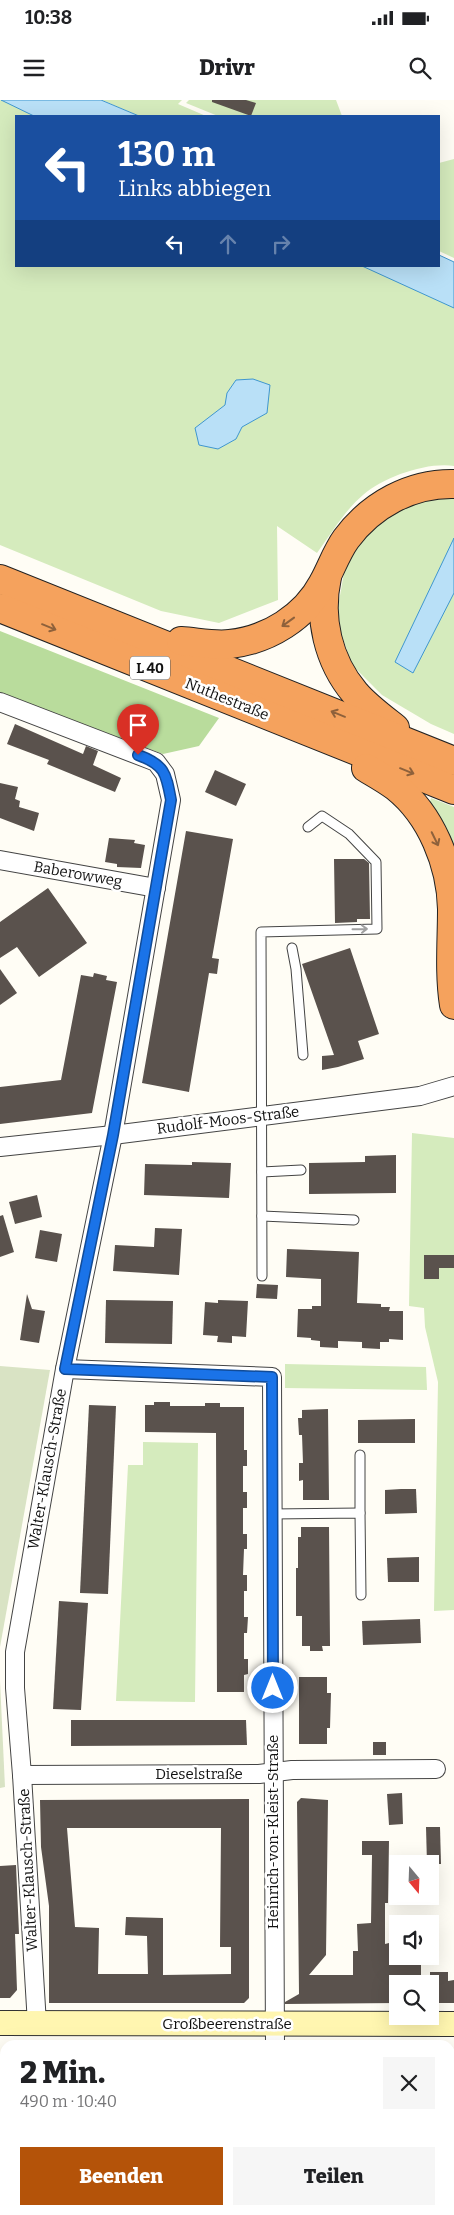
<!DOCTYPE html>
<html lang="de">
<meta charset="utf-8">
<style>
body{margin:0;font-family:Bitter,serif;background:#f6f6f6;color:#202124;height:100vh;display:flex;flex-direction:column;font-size:19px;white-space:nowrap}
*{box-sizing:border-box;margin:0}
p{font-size:16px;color:#757577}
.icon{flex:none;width:28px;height:28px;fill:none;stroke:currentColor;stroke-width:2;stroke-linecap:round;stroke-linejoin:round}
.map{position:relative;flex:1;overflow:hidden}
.details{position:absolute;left:0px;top:1940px;width:455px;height:175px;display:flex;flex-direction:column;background:#fff;border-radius:15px 15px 0 0;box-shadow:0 5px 20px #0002}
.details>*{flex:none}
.banner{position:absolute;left:15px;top:15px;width:425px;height:152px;border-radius:0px;box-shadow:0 5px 20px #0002;background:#1a4fa0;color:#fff;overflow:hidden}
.needle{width:32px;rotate:161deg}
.tools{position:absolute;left:389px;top:1755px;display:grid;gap:10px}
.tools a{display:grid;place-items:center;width:50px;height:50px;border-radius:0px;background:#fff;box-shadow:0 5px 20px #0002;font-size:25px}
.pin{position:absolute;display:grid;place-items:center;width:42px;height:42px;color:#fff;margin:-51px -21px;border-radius:50% 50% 50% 0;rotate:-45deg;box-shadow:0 0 5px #0007}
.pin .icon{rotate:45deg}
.me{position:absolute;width:55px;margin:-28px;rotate:0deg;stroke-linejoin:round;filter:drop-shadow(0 0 4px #0008)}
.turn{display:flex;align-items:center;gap:18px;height:105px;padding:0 20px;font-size:22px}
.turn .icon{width:65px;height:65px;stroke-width:2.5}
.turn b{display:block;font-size:35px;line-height:42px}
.lanes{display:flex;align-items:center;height:48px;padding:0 20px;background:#0003;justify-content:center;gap:25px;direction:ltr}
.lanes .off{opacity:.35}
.round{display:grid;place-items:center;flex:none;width:52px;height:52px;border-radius:0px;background:#f6f6f6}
.headline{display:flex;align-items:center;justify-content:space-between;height:85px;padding:0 20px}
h1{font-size:30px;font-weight:800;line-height:38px}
.cta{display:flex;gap:10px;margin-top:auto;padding:10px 20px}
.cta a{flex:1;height:58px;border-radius:0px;background:#b45309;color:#fff;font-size:20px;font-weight:800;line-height:58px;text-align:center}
.cta a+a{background:#f6f6f6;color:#202124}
.status{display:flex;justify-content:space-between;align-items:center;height:35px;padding:0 25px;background:#fff;direction:ltr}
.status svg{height:14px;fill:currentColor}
header{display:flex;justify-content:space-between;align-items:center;height:65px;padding:0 20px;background:#fff;font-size:22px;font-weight:800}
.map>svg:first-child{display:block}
</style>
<div class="status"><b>10:38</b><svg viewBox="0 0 49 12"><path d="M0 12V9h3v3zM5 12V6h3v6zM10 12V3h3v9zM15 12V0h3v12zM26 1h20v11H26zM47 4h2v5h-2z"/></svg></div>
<header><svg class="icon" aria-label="menu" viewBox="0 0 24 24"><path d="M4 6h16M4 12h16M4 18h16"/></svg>Drivr<svg class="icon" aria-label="search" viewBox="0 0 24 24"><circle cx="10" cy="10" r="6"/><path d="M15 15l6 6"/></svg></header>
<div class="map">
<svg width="454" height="2115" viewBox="0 0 454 2115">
<rect width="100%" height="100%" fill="#fffdf5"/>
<g fill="#d5ebbd">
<path d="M 0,0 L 16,0 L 52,16 L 16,16 L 16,166 L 379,166 L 454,201 L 454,366 C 426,362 384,377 363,395 C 345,410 331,434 317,453 L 277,426 L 278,500 L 219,523 L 161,511 L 0,445 Z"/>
<polygon points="102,0 182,0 178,4 206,16 139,16"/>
<polygon points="189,0 336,0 342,16 218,16 186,3"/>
<polygon points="454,59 454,158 439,151 439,63"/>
<polygon points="454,395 454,634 431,624 382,595 352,565 336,518 345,467 358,441 375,422 426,396"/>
<polygon points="431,698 454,707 454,759 429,705"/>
<polygon points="412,1033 454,1038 454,1510 434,1511 438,1282 425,1227 424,1208 409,1206"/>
<polygon points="285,1264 426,1267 427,1290 285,1288"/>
<polygon points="143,1342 198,1343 195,1602 116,1601 128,1365 143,1365"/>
</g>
<polygon fill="#b9dc9c" points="0,531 219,618 199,646 163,654 0,594"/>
<g fill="#d9e3c4">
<polygon points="0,1266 50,1270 0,1547"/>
<polygon points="0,1581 5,1687 0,1688"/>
</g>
<g fill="#b9e0f7" stroke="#3f96cf">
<polygon points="1,0 101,0 139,16 34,16"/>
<polygon points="439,155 454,162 454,208 362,166 439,166"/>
<polygon points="253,279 270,285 267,313 242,327 236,339 218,349 199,345 195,328 225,305 227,293 236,280"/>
<polygon points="454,438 454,493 413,573 395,562"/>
</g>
<g fill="#5a524d" fill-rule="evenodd">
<polygon points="212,0 246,0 256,3 251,16 212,2"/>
<polygon points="15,624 83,654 86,646 98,651 93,665 121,678 115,692 47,664 49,660 7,644"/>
<polygon points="215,670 246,684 236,706 205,692"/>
<polygon points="0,683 18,687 15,699 20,701 19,707 39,713 34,731 0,718"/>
<polygon points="186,731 233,739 212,858 219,859 217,874 209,873 189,992 142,983"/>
<polygon points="109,738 135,740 134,743 145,745 141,768 117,767 117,764 105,762"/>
<polygon points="334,759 364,759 369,763 370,819 357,819 357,822 335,823"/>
<polygon points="48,788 87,843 39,877 17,847 0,858 0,822"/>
<polygon points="350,848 379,934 358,941 364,959 338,967 322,970 322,956 334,955 302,864"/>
<polygon points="0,869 17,893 0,905"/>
<polygon points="94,873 107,876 106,880 117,882 92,1013 0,1024 0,987 61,980 81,875 93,877"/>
<polygon points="396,1055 396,1093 309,1094 309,1063 365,1062 365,1056"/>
<polygon points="192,1062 231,1063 229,1098 144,1095 145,1064 192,1065"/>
<polygon points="37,1095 42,1117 15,1124 9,1102"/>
<polygon points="3,1115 14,1152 0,1157 0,1116"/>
<polygon points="155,1128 182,1129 179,1175 113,1171 115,1145 154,1147"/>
<polygon points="40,1130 62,1134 57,1162 35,1158"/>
<polygon points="287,1149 359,1152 357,1203 381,1204 381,1207 390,1207 389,1211 403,1211 403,1240 389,1239 389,1242 380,1242 380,1249 362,1248 362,1242 338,1241 338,1248 320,1247 320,1241 311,1240 311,1238 297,1237 298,1209 312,1209 312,1206 321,1206 321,1179 286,1177"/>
<polygon points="424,1155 454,1155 454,1168 439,1168 439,1179 424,1179"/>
<polygon points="257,1184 278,1185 277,1199 256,1198"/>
<polygon points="27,1194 32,1209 45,1211 39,1243 20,1240"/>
<polygon points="106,1200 173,1201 172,1244 105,1243"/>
<polygon points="218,1200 248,1201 246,1237 232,1236 232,1243 217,1242 218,1236 203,1235 205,1202 218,1203"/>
<polygon points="154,1302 170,1302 170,1306 205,1306 205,1303 220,1303 220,1307 244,1307 244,1350 247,1350 247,1366 243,1366 243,1392 247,1392 247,1408 243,1408 243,1434 247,1434 247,1449 244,1449 243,1475 247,1475 247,1491 244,1491 244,1517 248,1517 247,1533 244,1533 244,1559 248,1559 248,1574 244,1575 244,1592 217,1592 216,1333 145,1332 145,1305 154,1305"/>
<polygon points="89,1305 116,1306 108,1494 80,1493"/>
<polygon points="328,1309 329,1400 303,1400 303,1380 299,1381 299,1363 303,1363 302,1335 299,1335 298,1318 302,1318 302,1310"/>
<polygon points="415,1319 415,1343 358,1343 358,1320"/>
<polygon points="401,1389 416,1389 417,1413 385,1414 385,1390"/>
<polygon points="301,1427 329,1427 330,1546 322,1546 323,1551 310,1551 310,1546 302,1546 302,1516 296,1516 296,1468 298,1468 298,1437 301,1437"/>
<polygon points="419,1457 419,1482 388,1482 387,1458"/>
<polygon points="59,1501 88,1503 81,1610 53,1609"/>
<polygon points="420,1519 421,1543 363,1545 362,1521"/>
<polygon points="299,1577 327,1577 327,1593 331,1593 330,1628 327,1628 327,1644 299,1644"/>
<polygon points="71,1620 246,1620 247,1645 71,1646"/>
<rect x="373" y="1642" width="13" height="13"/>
<polygon points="402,1693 403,1724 389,1725 387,1694"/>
<polygon points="301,1698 328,1700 326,1855 309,1875 353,1875 353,1851 358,1851 357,1824 371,1823 372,1755 362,1755 362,1741 389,1741 388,1803 385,1803 385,1844 389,1843 389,1856 421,1856 421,1884 398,1884 398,1903 285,1904 285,1902 299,1894 297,1702"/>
<path d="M 249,1699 L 249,1898 L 244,1903 L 49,1903 L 49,1806 L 41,1747 L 40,1700 ZM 67,1728 L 221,1728 L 220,1847 L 231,1847 L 231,1874 L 163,1875 L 163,1818 L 126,1817 L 125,1835 L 147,1836 L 148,1874 L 98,1874 L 99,1828 L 75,1827 Z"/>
<polygon points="426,1727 440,1727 441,1764 427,1764"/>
<polygon points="16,1765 19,1834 15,1834 17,1890 10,1898 0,1898 0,1766"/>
<polygon points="430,1872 448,1872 448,1881 454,1880 454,1903 430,1903"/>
</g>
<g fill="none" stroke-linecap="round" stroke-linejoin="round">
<g stroke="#444" stroke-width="11">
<g id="lane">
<polyline points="292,848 296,869 303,955"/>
<polyline points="262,1072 301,1070"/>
<polyline points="262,1116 354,1120"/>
<polyline points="262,1176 261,832 377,829 376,762 349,734 322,716 308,727"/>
<polyline points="360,1355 360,1413"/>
<polyline points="272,1414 360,1413 361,1495"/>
</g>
</g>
<g stroke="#444" stroke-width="20">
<g id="street">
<polyline points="0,602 156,662 165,674 171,700 113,1035 65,1269 15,1552 15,1588 22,1675 37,1924"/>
<polyline points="0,760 156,788"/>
<polyline points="0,1047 113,1035 420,996 454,986"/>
<polyline points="65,1269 272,1277 275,1945"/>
<polyline points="22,1675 259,1674 292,1670 436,1669"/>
<polyline points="275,2110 275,2115"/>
</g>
</g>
<g stroke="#333" stroke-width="26">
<polyline id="secondary" points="0,1923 454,1924"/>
</g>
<g stroke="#222" stroke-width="30">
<g id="highway">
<path d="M 327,477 C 318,518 328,561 355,593 C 366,606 381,617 395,628"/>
<polyline points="0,479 454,661"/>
<polyline points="0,508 454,690"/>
<path d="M 181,541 C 197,542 214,546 230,544 C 268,540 305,517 323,483 C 331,469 336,453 346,439 C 371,405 411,383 454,384"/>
<path d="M 366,668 C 376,674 387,680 396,687 C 431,715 451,764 452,809 C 452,841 449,873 454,905"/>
</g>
</g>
<use href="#lane" stroke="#fff" stroke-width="9"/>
<use href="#street" stroke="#fff" stroke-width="18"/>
<use href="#secondary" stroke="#fff6b0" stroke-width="24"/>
<use href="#highway" stroke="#f5a25d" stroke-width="28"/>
</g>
<defs><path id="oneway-shaft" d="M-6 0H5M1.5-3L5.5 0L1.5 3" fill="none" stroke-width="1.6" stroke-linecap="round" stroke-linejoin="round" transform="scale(1.25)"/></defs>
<g stroke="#8e613b">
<use href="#oneway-shaft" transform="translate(288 522) rotate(144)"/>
<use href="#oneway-shaft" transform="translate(49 527) rotate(22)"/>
<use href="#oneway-shaft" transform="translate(338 614) rotate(-158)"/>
<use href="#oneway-shaft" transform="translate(407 671) rotate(22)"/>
<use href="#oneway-shaft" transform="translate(435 739) rotate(64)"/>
</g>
<use stroke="#a0a0a0" href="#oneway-shaft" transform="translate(360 829) rotate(-1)"/>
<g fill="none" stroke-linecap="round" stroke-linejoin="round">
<g stroke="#114b97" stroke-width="12">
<path id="route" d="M 138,655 C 165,665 166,673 171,700 L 113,1035 L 65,1269 L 272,1277 L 273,1588"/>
</g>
<use href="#route" stroke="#1a73e8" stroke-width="9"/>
</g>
<g text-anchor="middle" stroke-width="5" stroke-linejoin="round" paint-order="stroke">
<rect fill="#fff" stroke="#585858" stroke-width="1" x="130" y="556.5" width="40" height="23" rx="4"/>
<g font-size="14" font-weight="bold" fill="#111">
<text x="150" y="573">L 40</text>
</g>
<g font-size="15" fill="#111" stroke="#fff">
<text transform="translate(227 599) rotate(22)" y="5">Nuthestraße</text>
<text transform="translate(78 774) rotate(10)" y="5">Baberowweg</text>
<text transform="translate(228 1020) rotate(-7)" y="5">Rudolf-Moos-Straße</text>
<text transform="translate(47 1369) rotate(-80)" y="5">Walter-Klausch-Straße</text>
<text x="199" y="1679">Dieselstraße</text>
<text transform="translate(273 1732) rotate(-90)" y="5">Heinrich-von-Kleist-Straße</text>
<text transform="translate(28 1770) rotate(-93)" y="5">Walter-Klausch-Straße</text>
<text x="227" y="1929">Großbeerenstraße</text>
</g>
</g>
</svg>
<div class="tools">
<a><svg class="needle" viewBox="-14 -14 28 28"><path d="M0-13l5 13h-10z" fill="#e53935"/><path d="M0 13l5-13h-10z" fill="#757577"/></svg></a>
<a><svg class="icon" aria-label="sound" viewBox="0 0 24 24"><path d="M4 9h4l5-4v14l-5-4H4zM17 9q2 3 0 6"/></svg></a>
<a><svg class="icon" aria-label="search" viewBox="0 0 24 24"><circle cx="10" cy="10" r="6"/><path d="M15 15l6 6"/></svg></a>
</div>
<div class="pin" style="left:138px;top:655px;background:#d93025"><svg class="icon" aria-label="arrive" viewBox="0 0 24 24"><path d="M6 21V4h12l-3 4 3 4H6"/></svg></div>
<svg class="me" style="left:273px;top:1588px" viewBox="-20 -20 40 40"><circle r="17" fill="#1a73e8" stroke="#fff" stroke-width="3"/><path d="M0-11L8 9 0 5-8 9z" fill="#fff"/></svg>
<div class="banner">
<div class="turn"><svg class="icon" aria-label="left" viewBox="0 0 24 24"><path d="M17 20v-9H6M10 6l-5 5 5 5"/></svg><div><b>130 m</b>Links abbiegen</div></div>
<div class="lanes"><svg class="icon" aria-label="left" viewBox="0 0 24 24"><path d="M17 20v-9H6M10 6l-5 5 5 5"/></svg><svg class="icon off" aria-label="ahead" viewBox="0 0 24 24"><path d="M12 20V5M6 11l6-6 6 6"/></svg><svg class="icon off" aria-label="right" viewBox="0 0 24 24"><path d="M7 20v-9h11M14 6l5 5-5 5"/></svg></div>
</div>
<section class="details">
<div class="headline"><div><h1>2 Min.</h1><p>490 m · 10:40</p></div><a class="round"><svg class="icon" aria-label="close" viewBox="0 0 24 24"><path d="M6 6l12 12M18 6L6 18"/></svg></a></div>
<div class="cta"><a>Beenden</a><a>Teilen</a></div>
</section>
</div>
